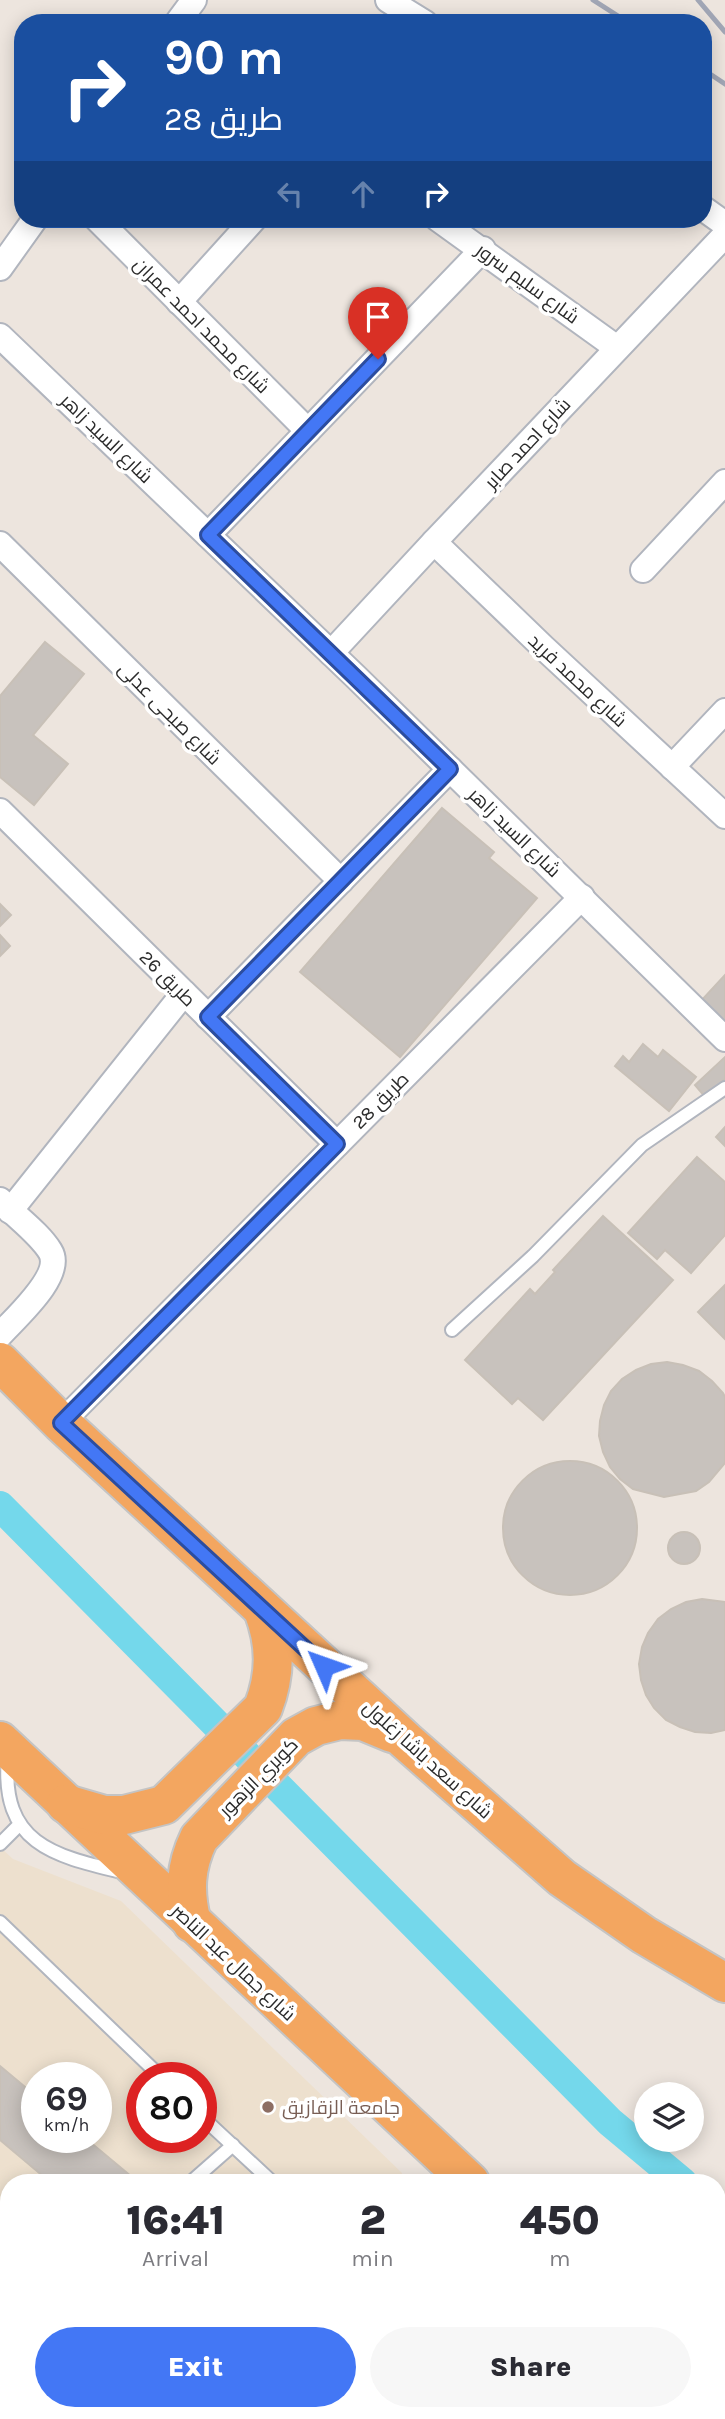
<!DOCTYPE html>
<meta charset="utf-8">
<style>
body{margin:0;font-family:Karla,Cairo,sans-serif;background:#f7f7f7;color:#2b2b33;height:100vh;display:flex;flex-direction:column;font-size:26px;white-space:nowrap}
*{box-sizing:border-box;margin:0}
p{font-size:23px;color:#7c7c81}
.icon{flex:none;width:38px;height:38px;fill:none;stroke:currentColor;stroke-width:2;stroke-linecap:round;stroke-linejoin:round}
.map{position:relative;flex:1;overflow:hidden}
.details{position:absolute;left:0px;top:2174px;width:726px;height:247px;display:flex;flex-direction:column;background:#fff;border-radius:28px 28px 0 0;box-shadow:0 4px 18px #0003}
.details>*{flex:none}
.guide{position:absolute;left:14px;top:14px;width:698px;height:214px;border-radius:28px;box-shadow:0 4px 18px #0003;background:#1a4fa0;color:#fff;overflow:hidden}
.tools{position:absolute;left:634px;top:2082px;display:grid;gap:14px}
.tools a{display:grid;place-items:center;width:70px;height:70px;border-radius:50%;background:#fff;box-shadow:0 4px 18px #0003;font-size:35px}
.speed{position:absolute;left:21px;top:2062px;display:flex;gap:14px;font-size:35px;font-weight:700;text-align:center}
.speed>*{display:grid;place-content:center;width:91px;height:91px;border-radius:50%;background:#fff;box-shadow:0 4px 18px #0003;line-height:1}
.speed small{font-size:18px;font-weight:400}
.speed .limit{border:10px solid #d22;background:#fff;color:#111}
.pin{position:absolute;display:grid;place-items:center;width:60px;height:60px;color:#fff;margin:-72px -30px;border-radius:50% 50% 50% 0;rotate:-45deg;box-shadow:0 0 7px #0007}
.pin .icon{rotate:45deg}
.me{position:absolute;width:77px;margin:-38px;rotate:313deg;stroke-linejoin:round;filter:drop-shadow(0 0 5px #0008)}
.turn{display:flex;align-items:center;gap:24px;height:147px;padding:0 35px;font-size:32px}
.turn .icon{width:91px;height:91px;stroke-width:2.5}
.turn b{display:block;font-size:49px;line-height:60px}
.lanes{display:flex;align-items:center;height:66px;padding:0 35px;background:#0003;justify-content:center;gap:35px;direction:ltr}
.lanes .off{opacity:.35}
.eta{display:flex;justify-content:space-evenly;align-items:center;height:119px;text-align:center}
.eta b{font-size:42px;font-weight:800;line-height:49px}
.primary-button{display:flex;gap:14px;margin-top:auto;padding:14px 35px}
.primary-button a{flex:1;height:80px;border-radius:42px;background:#4377f5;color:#fff;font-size:28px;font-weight:800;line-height:80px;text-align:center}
.primary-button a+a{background:#f7f7f7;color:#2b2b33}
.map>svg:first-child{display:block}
</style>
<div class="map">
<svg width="725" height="2419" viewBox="0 0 725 2419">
<rect width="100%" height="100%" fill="#ede5de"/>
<path fill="#ede0ce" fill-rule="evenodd" d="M 0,1847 L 13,1859 L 121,1901 L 402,2173 L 401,2182 L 9,2182 L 9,2412 L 653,2412 L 661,2419 L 0,2419 ZM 37,2077 L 96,2077 L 96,2137 L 37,2137 ZM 142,2077 L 201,2077 L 201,2137 L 142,2137 Z"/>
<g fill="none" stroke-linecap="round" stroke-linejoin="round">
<g stroke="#74d8eb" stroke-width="30">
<polyline points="0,1506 610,2122 682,2182"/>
<polyline points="718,2212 725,2218"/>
</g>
</g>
<g fill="#c8c2bd" stroke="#c8c0b7" stroke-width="2">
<polygon points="45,642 84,674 33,735 68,764 34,805 0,777 0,696"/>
<polygon points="442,808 494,852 489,858 537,898 400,1057 300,972"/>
<polygon points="0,904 11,915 0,926"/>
<polygon points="0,935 10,946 0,956"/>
<polygon points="725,975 725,1031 700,1002"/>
<polygon points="643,1044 658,1057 663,1050 696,1077 669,1111 615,1066 623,1056 629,1062"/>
<polygon points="725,1057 725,1079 706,1098 695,1085"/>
<polygon points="725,1127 725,1146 716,1137"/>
<polygon points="697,1157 725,1182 725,1235 691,1273 665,1250 657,1259 628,1233"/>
<polygon points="603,1216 673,1280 543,1420 518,1398 512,1404 465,1360 530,1289 535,1294 555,1272 553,1270"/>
<polygon points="725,1285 725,1339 698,1312"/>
<polygon points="667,1362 683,1365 699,1371 712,1381 723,1393 725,1397 725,1463 709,1482 696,1491 664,1497 633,1489 620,1479 610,1467 603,1452 599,1436 600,1421 604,1405 611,1391 622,1379 636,1370 651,1364"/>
<circle cx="570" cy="1528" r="67"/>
<circle cx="684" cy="1548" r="16"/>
<polygon points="702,1599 725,1602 725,1730 711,1733 695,1732 680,1727 666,1720 654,1708 646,1695 641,1680 639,1664 642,1647 648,1633 658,1619 671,1609 686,1602"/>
<polygon points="0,2066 37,2097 37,2137 84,2137 138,2182 50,2182 0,2140"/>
<polygon points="0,2408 11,2417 16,2412 27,2412 36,2419 0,2419"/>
<polygon points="37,2412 147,2412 141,2419 46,2419"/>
</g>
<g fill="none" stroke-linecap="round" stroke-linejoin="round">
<g stroke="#b1b5be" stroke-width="16">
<g id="service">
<polyline points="452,1330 533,1256 642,1145 725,1088"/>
<path d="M 8,1757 C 0,1844 54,1856 122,1872"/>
<polyline points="0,1844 17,1827"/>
<polyline points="0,1922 161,2077"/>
<polyline points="201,2116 272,2182"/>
<polyline points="191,2182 233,2145"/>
<polyline points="0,2352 9,2344"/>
<polyline points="541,2412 550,2419"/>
<polyline points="280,2419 287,2412"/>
</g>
</g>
<g stroke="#b1b5be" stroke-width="28">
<g id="minor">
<polyline points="388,0 425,23"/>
<polyline points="177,23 194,0"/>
<polyline points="704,209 725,224"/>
<polyline points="97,219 308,431"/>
<polyline points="438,219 617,348"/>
<polyline points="0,268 35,219"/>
<polyline points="179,302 254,219"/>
<polyline points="0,336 356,677 725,1039"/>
<polyline points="208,535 483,249"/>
<polyline points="434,542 543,647 725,816"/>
<polyline points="0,544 341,881"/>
<polyline points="643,570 725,482"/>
<polyline points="331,653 434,542 725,235"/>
<polyline points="672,767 725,711"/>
<polyline points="0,811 337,1144"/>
<polyline points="208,1017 450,769"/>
<polyline points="10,1211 184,993"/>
<path d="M 0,1335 C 15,1318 65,1275 50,1251 C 39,1233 15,1216 0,1200"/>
<polyline points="61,1423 582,897"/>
</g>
</g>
<g stroke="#c4c4c4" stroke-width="42">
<g id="trunk">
<polyline points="0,1362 61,1423 406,1741 562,1878 644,1935 725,1983"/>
<polyline points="0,1741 470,2182"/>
<path d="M 66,1804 L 104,1815 L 124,1815 L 164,1805 L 263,1708 C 276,1674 276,1645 263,1610"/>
<path d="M 192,1923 C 184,1892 185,1867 199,1838 L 296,1737 L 316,1726 L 340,1720 L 363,1721 L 392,1733"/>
<polyline points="713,2412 721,2419"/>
</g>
</g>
<use href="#service" stroke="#fff" stroke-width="12"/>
<use href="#minor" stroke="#fff" stroke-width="24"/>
<use href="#trunk" stroke="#f3a660" stroke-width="38"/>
<g stroke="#a1a6b5" stroke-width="5">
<polyline points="593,0 629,23"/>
<polyline points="698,0 725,32"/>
<polyline points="704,70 725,84"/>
</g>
</g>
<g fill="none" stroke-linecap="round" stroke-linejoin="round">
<g stroke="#2c4d9f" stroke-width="18">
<polyline id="route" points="324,1666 61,1423 337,1144 208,1017 450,769 208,535 378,359"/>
</g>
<use href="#route" stroke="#4377f5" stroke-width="12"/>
</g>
<circle fill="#8d6e63" stroke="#fff" stroke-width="2.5" cx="268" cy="2107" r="7"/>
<g text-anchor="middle" stroke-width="7" stroke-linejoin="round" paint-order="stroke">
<g font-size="19" fill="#2b2b2b" stroke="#fff">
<text transform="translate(528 283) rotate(36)" y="7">شارع سليم سرور</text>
<text transform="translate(202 325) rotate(45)" y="7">شارع محمد احمد عمران</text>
<text transform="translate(107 438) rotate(44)" y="7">شارع السيد زاهر</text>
<text transform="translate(527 443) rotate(-47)" y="7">شارع احمد صابر</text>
<text transform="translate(578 680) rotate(43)" y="7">شارع محمد فريد</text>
<text transform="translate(170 713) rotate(45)" y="7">شارع صبحى عدلى</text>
<text transform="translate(515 832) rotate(44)" y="7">شارع السيد زاهر</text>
<text transform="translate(168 978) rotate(45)" y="7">طريق 26</text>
<text transform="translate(380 1100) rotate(-45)" y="7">طريق 28</text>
<text transform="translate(428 1759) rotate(42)" y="7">شارع سعد باشا زغلول</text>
<text transform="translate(258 1777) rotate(-45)" y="7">كوبري الزهور</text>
<text transform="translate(234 1962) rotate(43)" y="7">شارع جمال عبد الناصر</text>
</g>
<g font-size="19" fill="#785e54" stroke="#fff" text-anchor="start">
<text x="282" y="2114">جامعة الزقازيق</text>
</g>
</g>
</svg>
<div class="tools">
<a><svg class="icon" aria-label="layers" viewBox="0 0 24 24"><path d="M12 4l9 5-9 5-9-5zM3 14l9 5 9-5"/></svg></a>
</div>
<div class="speed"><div>69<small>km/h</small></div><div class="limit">80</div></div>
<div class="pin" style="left:378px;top:359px;background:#d93025"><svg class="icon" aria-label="arrive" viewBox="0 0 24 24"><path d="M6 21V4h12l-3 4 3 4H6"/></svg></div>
<svg class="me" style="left:324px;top:1666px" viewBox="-20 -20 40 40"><path d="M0-17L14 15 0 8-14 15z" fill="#4377f5" stroke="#fff" stroke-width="4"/></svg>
<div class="guide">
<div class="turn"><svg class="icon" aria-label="right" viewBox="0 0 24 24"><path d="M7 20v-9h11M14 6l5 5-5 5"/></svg><div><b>90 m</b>طريق 28</div></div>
<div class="lanes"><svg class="icon off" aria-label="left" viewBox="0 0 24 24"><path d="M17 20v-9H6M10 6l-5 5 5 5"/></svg><svg class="icon off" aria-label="ahead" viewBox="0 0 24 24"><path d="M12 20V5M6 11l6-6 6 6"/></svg><svg class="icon" aria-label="right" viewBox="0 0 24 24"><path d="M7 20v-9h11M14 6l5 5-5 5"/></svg></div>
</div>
<section class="details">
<div class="eta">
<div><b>16:41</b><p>Arrival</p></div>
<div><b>2</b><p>min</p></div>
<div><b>450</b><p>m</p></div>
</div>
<div class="primary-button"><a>Exit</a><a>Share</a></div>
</section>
</div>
